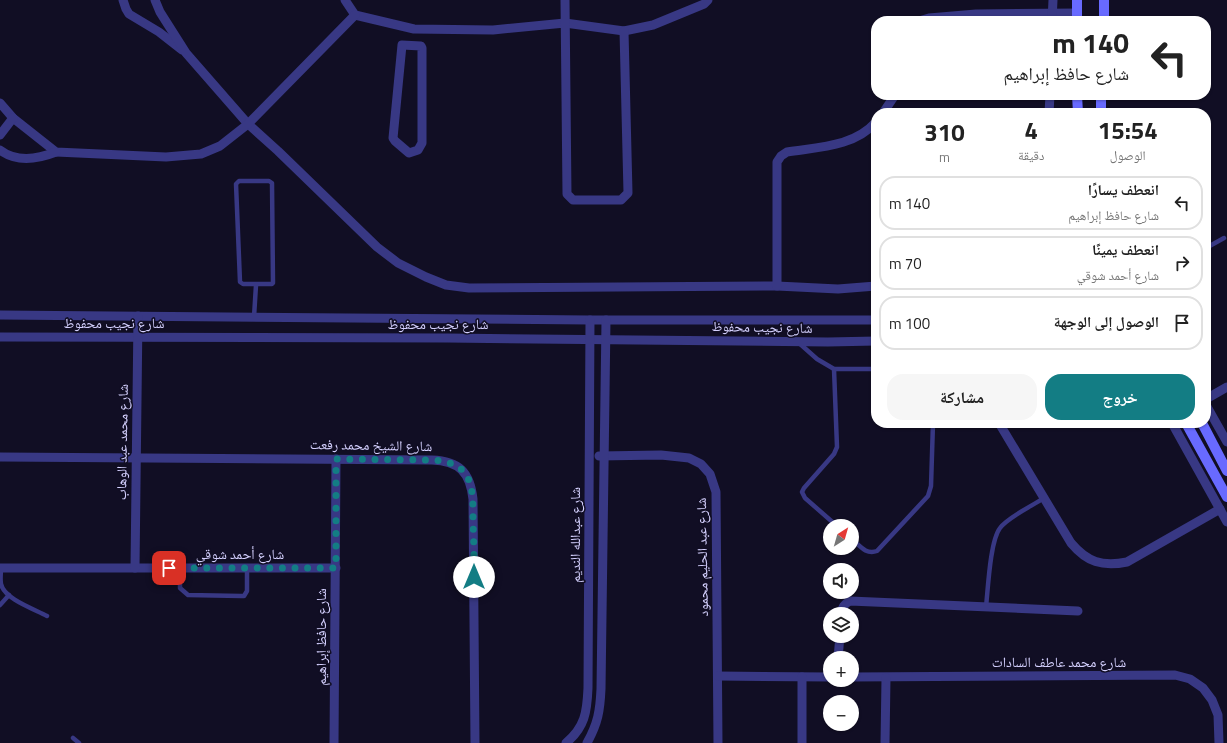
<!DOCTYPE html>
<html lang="ar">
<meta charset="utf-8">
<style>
body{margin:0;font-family:"Titillium Web","Noto Naskh Arabic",sans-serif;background:#f6f6f6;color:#222;direction:rtl;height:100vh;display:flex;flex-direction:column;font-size:15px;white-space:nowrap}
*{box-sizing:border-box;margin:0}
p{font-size:13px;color:#767676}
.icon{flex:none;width:22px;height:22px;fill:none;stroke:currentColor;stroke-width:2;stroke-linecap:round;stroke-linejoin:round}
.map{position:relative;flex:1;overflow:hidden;direction:ltr}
.sheet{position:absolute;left:871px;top:108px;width:340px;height:320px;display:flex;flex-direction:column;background:#fff;border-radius:16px;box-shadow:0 1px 3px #0004;direction:rtl}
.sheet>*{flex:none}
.banner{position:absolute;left:871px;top:16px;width:340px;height:84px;border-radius:16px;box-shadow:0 1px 3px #0004;direction:rtl;background:#fff;color:#222;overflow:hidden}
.needle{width:26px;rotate:37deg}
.controls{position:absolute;left:823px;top:519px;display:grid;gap:8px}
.controls a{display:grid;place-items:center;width:36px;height:36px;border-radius:50%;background:#fff;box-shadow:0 1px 3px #0004;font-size:20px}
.pin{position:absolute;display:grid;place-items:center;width:34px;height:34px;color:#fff;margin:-17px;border-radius:8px;box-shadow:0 2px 6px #0006}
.me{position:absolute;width:44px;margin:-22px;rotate:0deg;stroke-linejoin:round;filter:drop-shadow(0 0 3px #0008)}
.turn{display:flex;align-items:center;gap:14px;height:84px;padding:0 16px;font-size:18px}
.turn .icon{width:52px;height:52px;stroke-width:2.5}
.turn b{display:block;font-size:28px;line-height:34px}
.eta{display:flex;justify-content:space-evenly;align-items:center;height:68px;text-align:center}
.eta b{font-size:24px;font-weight:700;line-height:28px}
.action{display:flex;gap:8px;margin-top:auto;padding:8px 16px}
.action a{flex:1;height:46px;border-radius:16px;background:#137d84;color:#fff;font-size:16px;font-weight:700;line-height:46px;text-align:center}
.action a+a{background:#f6f6f6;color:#222}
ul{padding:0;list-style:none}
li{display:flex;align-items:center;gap:12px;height:54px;margin:0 8px 6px;padding:0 8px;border:2px solid #e0e0e0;border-radius:16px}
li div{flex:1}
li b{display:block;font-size:15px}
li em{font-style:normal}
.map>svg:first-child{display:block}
</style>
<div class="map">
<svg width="1227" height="743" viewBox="0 0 1227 743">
<rect width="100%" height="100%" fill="#110e24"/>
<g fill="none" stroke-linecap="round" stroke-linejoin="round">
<g stroke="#383884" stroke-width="4.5">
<polygon points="239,181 269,181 272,183 273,283 272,284 243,284 240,282 236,184"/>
<polyline points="1206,248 1224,238"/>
<polyline points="254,317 256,285"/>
<polyline points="799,343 817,359 834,369 876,369"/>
<polyline points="834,369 837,447 834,454 804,488 802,492 805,498 837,526"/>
<path d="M 852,539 C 860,546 866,555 877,551 L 928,496 L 931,486 L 933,423"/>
<path d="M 1,568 C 1,573 0,579 1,584 C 4,599 34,609 47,616"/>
<polyline points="180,568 180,588 188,595 241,596 244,596 247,591 247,568"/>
<polyline points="0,605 9,595"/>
<path d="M 986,607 C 988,589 990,541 1000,528 C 1008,517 1032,506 1044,498"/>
<polyline points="73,738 79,743"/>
</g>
<g stroke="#383884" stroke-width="9">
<polyline points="123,0 126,9 129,14 159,32 182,50"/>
<polyline points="155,0 160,12 186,53 248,124 278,151 377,247 398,263 426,277 446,285 469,288 777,286 838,289 876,286"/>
<polyline points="345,0 355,15 414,29 493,30 565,23 624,31 653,25 704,4 708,0"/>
<polyline points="565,0 567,194 573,200 621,200 628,193 624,31"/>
<polyline points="919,21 929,18 976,14 1077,13"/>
<polyline points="1052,21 1053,0"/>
<polygon points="402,45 421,46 422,48 422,143 418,150 409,153 395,141 393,138"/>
<polyline points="0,103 13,118 56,152 166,157 201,154 220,146 248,124 355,15"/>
<polyline points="883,113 895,95"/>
<polyline points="1049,113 1050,95"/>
<polyline points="0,135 13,118"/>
<path d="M 0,150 C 17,163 38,159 56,152"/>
<path d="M 777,286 L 777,162 L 781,156 L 787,152 C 818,147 854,147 876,122"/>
<polyline points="0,315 590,320 876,320"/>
<polyline points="0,337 447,338 828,342 876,341"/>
<polyline points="1206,399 1227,387"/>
<polyline points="1206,405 1227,442"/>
<path d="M 999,423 L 1071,543 C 1087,562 1102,567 1127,562 L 1220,509"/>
<polyline points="1172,423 1227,522"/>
<polyline points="599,456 661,455 689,458 701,464 710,474 716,492 718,743"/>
<path d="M 0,457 L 432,460 C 459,461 470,472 473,499 L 475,743"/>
<polyline points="0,568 336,568"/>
<polyline points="135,568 138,316"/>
<path d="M 841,614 C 842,607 844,604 850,601 L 1078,611"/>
<polyline points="838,658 840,636"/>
<polyline points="718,676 830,677"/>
<polyline points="852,677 1175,675 1190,679 1203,688 1212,700 1218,715 1219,743"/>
<polyline points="334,743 336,459"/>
<path d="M 566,743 C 585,727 587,712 588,688 L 590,320"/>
<path d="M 587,743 C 598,723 600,711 601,689 L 606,320"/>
<polyline points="802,743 802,677"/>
<polyline points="885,743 886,678"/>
</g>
<g stroke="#686aff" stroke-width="10">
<polyline points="1077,0 1077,21"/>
<polyline points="1104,21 1104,0"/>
<polyline points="1077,95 1078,113"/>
<polyline points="1101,113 1101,95"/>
<polyline points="1186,423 1227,497"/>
<polyline points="1202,423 1227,471"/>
</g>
</g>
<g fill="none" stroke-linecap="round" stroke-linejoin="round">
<path stroke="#137d84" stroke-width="7" stroke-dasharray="0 12.6" d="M 169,568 L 336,568 L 336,459 L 432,460 C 475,462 473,489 473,524 C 474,541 474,559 474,577"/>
</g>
<g text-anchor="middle" stroke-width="3" stroke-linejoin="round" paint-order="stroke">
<g font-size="14" fill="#d5d1ff" stroke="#110e24">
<text x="114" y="328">شارع نجيب محفوظ</text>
<text x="438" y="329">شارع نجيب محفوظ</text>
<text transform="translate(762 327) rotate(1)" y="5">شارع نجيب محفوظ</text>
<text transform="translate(122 442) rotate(-89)" y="5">شارع محمد عبد الوهاب</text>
<text transform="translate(371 445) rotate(1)" y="5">شارع الشيخ محمد رفعت</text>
<text transform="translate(575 535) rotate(-90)" y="5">شارع عبدالله النديم</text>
<text x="240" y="559">شارع أحمد شوقي</text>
<text transform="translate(702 557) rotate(-91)" y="5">شارع عبد الحليم محمود</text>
<text transform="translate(321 637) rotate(-90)" y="5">شارع حافظ إبراهيم</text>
<text x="1059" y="667">شارع محمد عاطف السادات</text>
</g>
</g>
</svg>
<div class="controls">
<a><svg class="needle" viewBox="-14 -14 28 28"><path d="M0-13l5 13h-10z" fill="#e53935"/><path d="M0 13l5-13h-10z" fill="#767676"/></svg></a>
<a><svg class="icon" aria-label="sound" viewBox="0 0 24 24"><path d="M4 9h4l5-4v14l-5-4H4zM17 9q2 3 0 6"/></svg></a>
<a><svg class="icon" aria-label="layers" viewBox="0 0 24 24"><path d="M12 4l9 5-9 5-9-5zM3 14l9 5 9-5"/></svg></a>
<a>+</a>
<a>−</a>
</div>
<div class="pin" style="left:169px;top:568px;background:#d93025"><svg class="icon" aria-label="arrive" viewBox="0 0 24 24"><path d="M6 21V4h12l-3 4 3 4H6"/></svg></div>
<svg class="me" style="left:474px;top:577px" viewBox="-20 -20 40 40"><circle r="19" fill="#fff"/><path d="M0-13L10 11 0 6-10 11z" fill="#137d84"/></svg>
<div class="banner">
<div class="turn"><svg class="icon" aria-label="left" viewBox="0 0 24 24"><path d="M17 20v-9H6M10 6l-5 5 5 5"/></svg><div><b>140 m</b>شارع حافظ إبراهيم</div></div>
</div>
<section class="sheet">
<div class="eta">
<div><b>15:54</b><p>الوصول</p></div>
<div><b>4</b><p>دقيقة</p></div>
<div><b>310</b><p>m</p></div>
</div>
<ul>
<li><svg class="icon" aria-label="left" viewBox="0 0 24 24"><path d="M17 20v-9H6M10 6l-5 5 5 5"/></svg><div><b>انعطف يسارًا</b><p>شارع حافظ إبراهيم</p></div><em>140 m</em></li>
<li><svg class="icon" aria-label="right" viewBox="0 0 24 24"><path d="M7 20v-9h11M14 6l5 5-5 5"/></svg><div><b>انعطف يمينًا</b><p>شارع أحمد شوقي</p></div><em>70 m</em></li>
<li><svg class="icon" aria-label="arrive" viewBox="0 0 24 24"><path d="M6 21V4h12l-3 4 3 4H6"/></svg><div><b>الوصول إلى الوجهة</b></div><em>100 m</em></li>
</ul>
<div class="action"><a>خروج</a><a>مشاركة</a></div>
</section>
</div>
